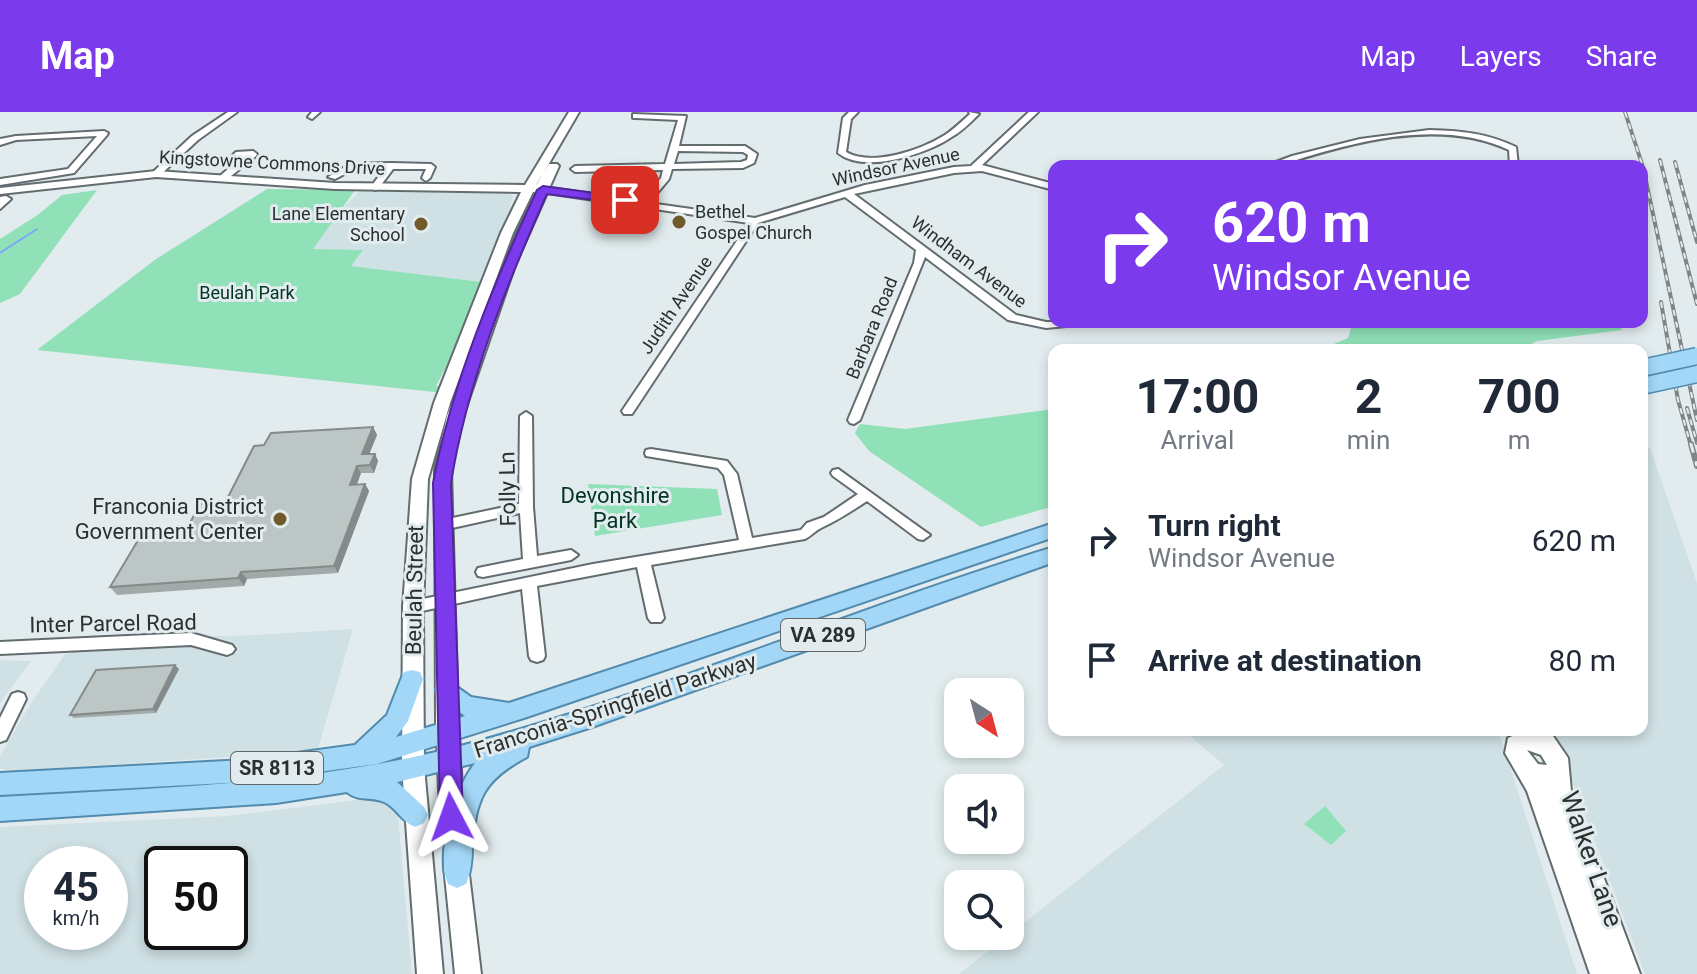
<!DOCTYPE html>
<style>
body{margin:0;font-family:Roboto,sans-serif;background:#f2f2f3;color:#1f2937;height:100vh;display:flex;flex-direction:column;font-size:30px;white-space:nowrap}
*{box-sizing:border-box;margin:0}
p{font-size:26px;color:#747a83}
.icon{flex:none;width:44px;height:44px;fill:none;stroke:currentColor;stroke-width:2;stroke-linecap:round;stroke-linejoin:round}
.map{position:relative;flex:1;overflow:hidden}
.drawer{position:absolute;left:1048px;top:232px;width:600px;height:392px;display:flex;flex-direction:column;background:#fff;border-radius:16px;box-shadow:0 4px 12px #0003}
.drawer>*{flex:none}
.top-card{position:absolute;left:1048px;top:48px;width:600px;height:168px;border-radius:16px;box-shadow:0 4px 12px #0003;background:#7c3aed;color:#fff;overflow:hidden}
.needle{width:52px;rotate:144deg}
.fabs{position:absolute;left:944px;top:566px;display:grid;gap:16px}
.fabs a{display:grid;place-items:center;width:80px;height:80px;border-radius:16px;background:#fff;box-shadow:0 4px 12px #0003;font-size:40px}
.speed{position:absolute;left:24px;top:734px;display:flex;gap:16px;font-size:40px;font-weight:700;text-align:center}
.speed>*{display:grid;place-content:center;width:104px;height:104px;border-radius:50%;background:#fff;box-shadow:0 4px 12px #0003;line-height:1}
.speed small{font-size:20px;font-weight:400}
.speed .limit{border:4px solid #111;border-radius:12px;background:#fff;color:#111}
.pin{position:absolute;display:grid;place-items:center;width:68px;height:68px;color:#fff;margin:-34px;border-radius:16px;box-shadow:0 4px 12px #0006}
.me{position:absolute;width:88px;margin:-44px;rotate:356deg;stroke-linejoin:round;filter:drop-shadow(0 0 6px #0008)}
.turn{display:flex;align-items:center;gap:28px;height:168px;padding:0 32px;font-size:36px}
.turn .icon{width:104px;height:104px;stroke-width:2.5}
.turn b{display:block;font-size:56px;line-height:68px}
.eta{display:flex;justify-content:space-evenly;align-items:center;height:136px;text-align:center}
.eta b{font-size:48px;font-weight:700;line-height:56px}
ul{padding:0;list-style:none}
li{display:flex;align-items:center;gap:24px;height:120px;padding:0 32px}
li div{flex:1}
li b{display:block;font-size:30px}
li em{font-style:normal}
header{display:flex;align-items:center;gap:48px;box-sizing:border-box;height:112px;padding:0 40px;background:#7c3aed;color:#fff}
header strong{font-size:38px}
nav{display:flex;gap:44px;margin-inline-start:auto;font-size:28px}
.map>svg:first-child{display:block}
</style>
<header>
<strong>Map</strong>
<nav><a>Map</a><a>Layers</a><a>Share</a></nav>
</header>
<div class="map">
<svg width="1697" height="862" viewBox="0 0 1697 862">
<rect width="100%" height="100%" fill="#e2ecee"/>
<g fill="#cfe1e5" fill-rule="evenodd">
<polygon points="359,79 508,80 513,84 510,94 519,96 490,171 350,154 363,139 312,137 317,125"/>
<polygon points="1650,336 1697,471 1697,862 1645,862 1553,618 1642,618 1642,337"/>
<polygon points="353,517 317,640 249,648 229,645 15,659 0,657 0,644 31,591 77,525 236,524"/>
<polygon points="0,548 31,549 0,591"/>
<polygon points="1183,618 1498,618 1577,862 959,862 1224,653"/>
<path d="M 374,686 L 388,691 L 398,704 L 412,862 L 0,862 L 0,715 L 228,704 ZM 42,752 L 110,752 L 110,820 L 42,820 ZM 162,752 L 230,752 L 230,820 L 162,820 Z"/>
</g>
<g fill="#90e1b8">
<polygon points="267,77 355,78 313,137 363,138 351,154 490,171 436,274 446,276 444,281 37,238 156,147"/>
<polygon points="97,78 20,182 0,191 0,127 39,102 62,83"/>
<polygon points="1353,210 1460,210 1471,216 1485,210 1617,210 1622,218 1537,229 1519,238 1322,237 1348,226"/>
<polygon points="1054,297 1054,394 981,415 869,339 855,321 860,312 905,317"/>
<polygon points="588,372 717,377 722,403 595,424"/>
<polygon points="1325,694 1346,719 1331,733 1304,712"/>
</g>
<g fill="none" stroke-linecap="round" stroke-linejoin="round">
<polyline stroke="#7ea6f9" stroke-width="2" points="0,141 37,117"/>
<g stroke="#636c6e" stroke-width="4">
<g id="street">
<polygon points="228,0 237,0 198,28 159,64 153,64 153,60 192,24"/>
<polygon points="312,0 320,0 312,7 308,5"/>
<path d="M 849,0 L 858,0 L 851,7 L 846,40 C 873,55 921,38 945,23 C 954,17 962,9 970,2 L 969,0 L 979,2 C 970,11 961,20 950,26 C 924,43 864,62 838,41 L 843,6 Z"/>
<path d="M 1029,0 L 1038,0 L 982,53 L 1054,72 L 1054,78 L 982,59 L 954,61 L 854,82 L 1016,203 L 1046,210 L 1088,210 L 1087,212 L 1046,216 L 1008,208 L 925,145 L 860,308 L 854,312 L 850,311 L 848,308 L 914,151 L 916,138 L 845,85 L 758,111 L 632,302 L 624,302 L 622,299 L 624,296 L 749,111 L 540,80 L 538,78 L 543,75 L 640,89 L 661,66 L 663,58 L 575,60 L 571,57 L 575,54 L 665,52 L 678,8 L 636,6 L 633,6 L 633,2 L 686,4 L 679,34 L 745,34 L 757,42 L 754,51 L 743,56 L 672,57 L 669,67 L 649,91 L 755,106 L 865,73 L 954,55 L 971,54 ZM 678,39 L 743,40 L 748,43 L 747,48 L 741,50 L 674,52 Z"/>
<path d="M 1429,18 C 1463,19 1486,21 1516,35 L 1518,54 L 1510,54 L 1509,38 C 1438,5 1349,31 1278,54 L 1265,54 L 1292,44 L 1360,27 Z"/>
<polygon points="104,19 108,21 107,23 74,61 0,73 0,67 68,57 97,24 16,28 0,33 0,27 16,24"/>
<polygon points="253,39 257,42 256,44 226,68 220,68 220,64 228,57 222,54 236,40"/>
<polygon points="391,51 431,52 435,55 430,66 426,69 422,66 426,57 393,57 378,77 375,78 371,75 384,57 352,58 335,67 328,65 350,52"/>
<polygon points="0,85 6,84 11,87 0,97"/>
<polygon points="526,300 532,304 533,395 537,444 571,438 578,443 571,448 483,465 478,464 476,460 478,456 523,447 520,401 443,418 436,413 443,408 519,392 520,304"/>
<path d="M 651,337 L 727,349 L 737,362 L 752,426 L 801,418 L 807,411 L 824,405 L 858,382 L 833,364 L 831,361 L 833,358 L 838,357 L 930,423 L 923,428 L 918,427 L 867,389 C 852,399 838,408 821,416 C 815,419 811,424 805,427 L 651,453 L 664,506 L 661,510 L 651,510 L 648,506 L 637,455 L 537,474 L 545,544 L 543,548 L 537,550 L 531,548 L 529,544 L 522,477 L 413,501 L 408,499 L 406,495 L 408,491 L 413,489 L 593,452 L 739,428 L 724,363 L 718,356 L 646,344 L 645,341 L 646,338 Z"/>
<polygon points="191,521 232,533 235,537 232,541 227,543 191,533 0,542 0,530"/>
<polygon points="18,580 24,582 26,587 6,628 0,630 0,606 12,582"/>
</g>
</g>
<g stroke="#636c6e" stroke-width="4">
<g id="secondary">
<polygon points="569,0 579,0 537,72 536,73 549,52 557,52 559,54 515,153 463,304 451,358 458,609 465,724 461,732 453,735 445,732 441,724 436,609 435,358 447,304 503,153 535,80 533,80 513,121 450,291 428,367 423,495 424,655 443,862 417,862 402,655 403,495 412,367 434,291 501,121 521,80 335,77 156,65 0,82 0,76 156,59 335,71 525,73"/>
<path d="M 1526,618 L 1549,618 L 1568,646 L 1571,679 L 1640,862 L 1590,862 L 1527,679 L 1505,641 L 1508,626 ZM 1527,638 L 1541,643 L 1547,653 L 1538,652 Z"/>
<polygon points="456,742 464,746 468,754 481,862 455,862 444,754 448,746"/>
</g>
</g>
<g stroke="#528bae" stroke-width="4">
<g id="primary">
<polygon points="1054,411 1054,425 524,606 377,652 245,670 0,683 0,661 245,648 355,633 387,603 404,560 412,558 420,560 423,567 408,609 396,625 465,604 439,585 436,578 439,571 447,568 471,585 509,591"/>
<path d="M 1054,435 L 1054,450 L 592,615 L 529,635 L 527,645 C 483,668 476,687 472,735 C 472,748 471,760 466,772 L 457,776 L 448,772 C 435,742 455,676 475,651 L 397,670 L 424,695 L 428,703 L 424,711 L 415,715 C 402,710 396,695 384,690 C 371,684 358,690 347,680 L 276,691 L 0,709 L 0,685 C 157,676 315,673 468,632 C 668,578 857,495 1054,435 Z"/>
</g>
</g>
<use href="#street" fill="#fff" fill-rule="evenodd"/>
<use href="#secondary" fill="#fff" fill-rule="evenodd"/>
<use href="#primary" fill="#a3d7f7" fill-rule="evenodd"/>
<g stroke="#7f8586" stroke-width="4">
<g id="rail-far1">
<polyline points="1625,0 1643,55 1697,308"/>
<polyline points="1660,48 1697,192"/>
<polyline points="1675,50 1697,130"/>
<polyline points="1661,190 1678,288 1691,334"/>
<polyline points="1687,296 1697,331"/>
</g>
</g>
<g stroke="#7f8586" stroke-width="6">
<polyline id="rail" points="1691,332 1697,354"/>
</g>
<use href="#rail-far1" stroke="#e2ecee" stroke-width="2" stroke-dasharray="6" stroke-linecap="butt"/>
<use href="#rail" stroke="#e2ecee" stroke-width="3" stroke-dasharray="9" stroke-linecap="butt"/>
<g stroke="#528bae" stroke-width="19" stroke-linecap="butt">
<g id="primary-bridge">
<polyline points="1642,256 1697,244"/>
<polyline points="1642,274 1697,262"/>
</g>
</g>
<use href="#primary-bridge" stroke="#a3d7f7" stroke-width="16"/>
</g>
<g fill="#a2aaa9">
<polygon points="373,315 377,323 369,342 375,342 378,349 374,361 361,361 357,372 365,372 369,379 338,461 247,467 244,474 117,483 110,475 225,391 264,333"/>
<polygon points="179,557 156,601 74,606 70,603"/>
</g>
<g fill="#848b8a">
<polygon points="373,315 377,323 366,350 362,342"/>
<polygon points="375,342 378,349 374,361 370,353"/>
<polygon points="357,354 361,361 354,380 350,373"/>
<polygon points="365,372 369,379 338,461 334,454"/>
<polygon points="241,460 247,467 244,474 238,466"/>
<polygon points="175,553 179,557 156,601 153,597"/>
</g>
<g fill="#bcc6c5" stroke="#848b8a" stroke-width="2">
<polygon points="373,315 362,342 375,342 370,353 357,354 350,373 365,372 334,454 241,460 238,466 110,475 140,425 184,422 200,392 225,391 254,334 264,333 271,321"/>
<polygon points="175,553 153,597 70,603 96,558"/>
</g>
<path fill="#7c3aed" stroke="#51269a" stroke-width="2" d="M 543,74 L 625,85 L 631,88 L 625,92 L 547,82 C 506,174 467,271 451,371 L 463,705 L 460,713 L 451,716 L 443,713 L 440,705 L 433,371 C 452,270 494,171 537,78 Z"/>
<g fill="#715a2a" stroke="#e2ecee" stroke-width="3">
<circle cx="679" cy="110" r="8"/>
<circle cx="421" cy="112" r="8"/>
<circle cx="280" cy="407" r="8"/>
</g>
<g text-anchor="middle" stroke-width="6" stroke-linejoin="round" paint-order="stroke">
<g font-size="18" fill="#2c3030" stroke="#e2ecee">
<text transform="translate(272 51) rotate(3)" y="6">Kingstowne Commons Drive</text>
<text transform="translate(896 55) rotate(-12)" y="6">Windsor Avenue</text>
<text transform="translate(969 150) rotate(37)" y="6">Windham Avenue</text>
<text transform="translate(676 193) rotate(-56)" y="6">Judith Avenue</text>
<text transform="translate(872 216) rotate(-68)" y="6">Barbara Road</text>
</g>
<g font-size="18" fill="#2c3030" stroke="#e2ecee" text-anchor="start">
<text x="695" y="106">Bethel<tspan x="695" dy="21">Gospel Church</tspan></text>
<text x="405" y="108" text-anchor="end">Lane Elementary<tspan x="405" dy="21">School</tspan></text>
</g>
<g font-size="18" fill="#013521" stroke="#e2ecee">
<text x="247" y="187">Beulah Park</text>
</g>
<g fill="#e2ecee" stroke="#636869" stroke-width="2">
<rect x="781" y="507" width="84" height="32" rx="6"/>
<rect x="231" y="640" width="92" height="32" rx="6"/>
</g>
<g font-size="20" font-weight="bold" fill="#2c3030">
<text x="823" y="530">VA 289</text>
<text x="277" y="663">SR 8113</text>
</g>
<g font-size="22" fill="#2c3030" stroke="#e2ecee">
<text transform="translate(507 377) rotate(-91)" y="8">Folly Ln</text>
<text transform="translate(414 478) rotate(-89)" y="8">Beulah Street</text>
<text transform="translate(113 511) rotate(-1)" y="8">Inter Parcel Road</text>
<text transform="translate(615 593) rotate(-18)" y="8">Franconia-Springfield Parkway</text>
</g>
<g font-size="22" fill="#013521" stroke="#e2ecee">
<text x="615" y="391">Devonshire<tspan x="615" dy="25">Park</tspan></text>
</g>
<g font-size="22" fill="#2c3030" stroke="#e2ecee" text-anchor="end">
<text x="264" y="402">Franconia District<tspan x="264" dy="25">Government Center</tspan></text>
</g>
<g font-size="26" fill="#2c3030" stroke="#e2ecee">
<text transform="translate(1592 747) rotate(71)" y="9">Walker Lane</text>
</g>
</g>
</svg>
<div class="fabs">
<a><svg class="needle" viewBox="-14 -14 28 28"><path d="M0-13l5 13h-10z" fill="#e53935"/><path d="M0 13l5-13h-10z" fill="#747a83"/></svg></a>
<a><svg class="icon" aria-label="sound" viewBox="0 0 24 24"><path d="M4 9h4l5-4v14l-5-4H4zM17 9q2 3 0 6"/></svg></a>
<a><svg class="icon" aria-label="search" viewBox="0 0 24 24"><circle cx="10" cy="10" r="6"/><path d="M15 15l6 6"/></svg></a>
</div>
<div class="speed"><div>45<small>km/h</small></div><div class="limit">50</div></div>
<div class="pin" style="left:625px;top:88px;background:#d93025"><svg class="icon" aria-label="arrive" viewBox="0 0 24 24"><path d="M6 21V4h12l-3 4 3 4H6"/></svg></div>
<svg class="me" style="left:451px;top:705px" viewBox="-20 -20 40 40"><path d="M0-17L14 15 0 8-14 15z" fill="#7c3aed" stroke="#fff" stroke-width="4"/></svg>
<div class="top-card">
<div class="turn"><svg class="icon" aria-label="right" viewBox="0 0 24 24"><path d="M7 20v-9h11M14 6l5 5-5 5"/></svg><div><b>620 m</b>Windsor Avenue</div></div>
</div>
<section class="drawer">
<div class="eta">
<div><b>17:00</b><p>Arrival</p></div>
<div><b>2</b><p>min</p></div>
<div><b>700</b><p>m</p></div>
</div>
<ul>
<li><svg class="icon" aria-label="right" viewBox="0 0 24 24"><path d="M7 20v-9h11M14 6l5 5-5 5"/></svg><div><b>Turn right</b><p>Windsor Avenue</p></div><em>620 m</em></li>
<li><svg class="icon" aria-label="arrive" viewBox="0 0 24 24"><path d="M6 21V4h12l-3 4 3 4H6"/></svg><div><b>Arrive at destination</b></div><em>80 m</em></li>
</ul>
</section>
</div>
